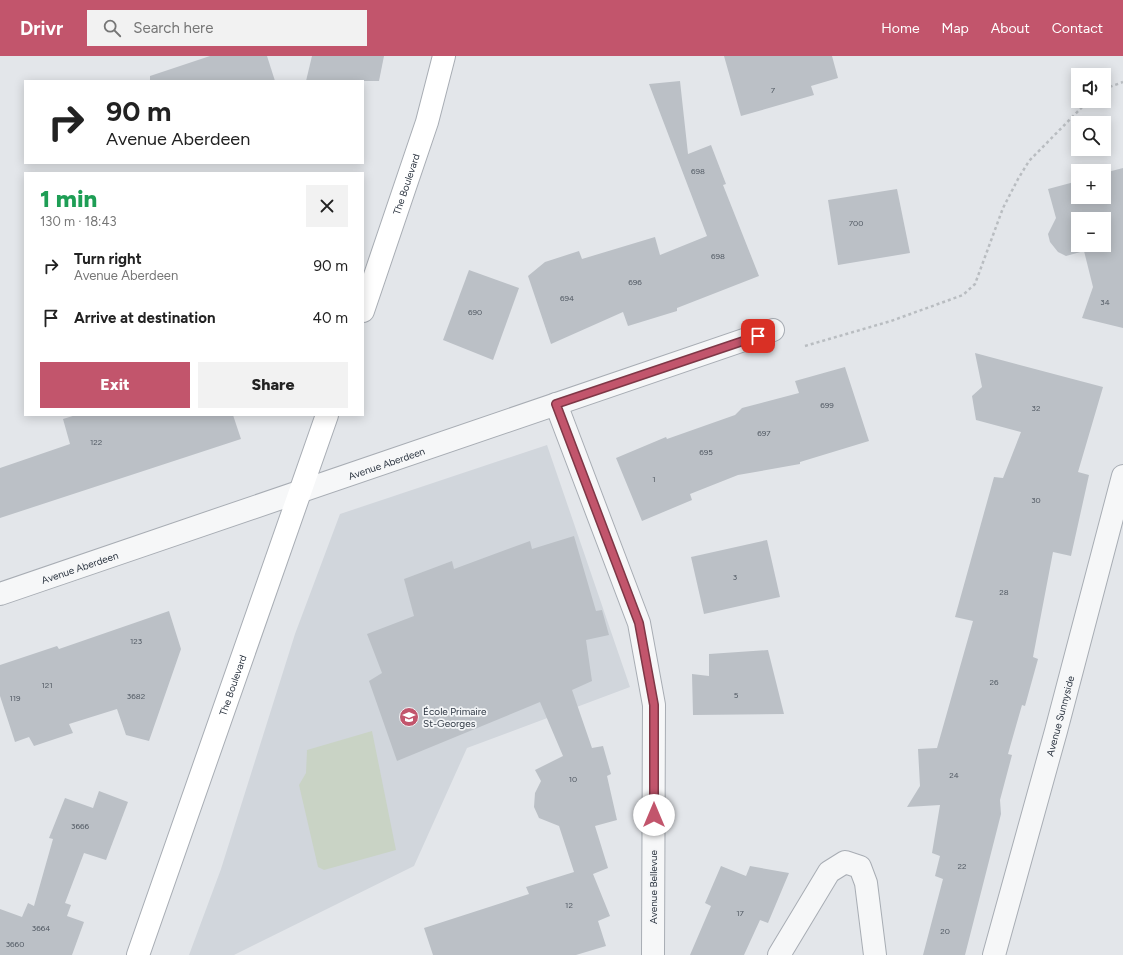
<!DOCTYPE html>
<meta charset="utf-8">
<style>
body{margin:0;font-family:Figtree,sans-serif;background:#f2f2f2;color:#222;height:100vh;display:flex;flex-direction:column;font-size:15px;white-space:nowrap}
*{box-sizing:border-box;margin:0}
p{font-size:13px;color:#767676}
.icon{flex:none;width:22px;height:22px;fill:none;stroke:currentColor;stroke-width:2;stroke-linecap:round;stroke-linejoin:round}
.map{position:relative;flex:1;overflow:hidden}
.drawer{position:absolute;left:24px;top:116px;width:340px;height:244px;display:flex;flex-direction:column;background:#fff;border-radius:0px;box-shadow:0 2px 10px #0003}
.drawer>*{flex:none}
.guide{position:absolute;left:24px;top:24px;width:340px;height:84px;border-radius:0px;box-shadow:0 2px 10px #0003;background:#fff;color:#222;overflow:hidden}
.tools{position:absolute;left:1071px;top:12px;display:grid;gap:8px}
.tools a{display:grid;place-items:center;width:40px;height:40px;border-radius:0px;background:#fff;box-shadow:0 2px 10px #0003;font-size:20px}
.pin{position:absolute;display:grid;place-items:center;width:34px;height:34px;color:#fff;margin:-17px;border-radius:8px;box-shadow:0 2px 6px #0006}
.me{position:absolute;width:44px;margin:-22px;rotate:0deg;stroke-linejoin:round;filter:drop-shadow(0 0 3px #0008)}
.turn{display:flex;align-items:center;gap:14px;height:84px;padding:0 16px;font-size:18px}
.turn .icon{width:52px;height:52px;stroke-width:2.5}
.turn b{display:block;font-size:28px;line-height:34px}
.round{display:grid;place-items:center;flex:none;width:42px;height:42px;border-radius:0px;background:#f2f2f2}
.summary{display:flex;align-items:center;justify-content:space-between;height:68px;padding:0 16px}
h1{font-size:24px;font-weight:800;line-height:30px;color:#1e9e55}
.primary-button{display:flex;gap:8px;margin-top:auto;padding:8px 16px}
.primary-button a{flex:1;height:46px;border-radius:0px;background:#c2556c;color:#fff;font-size:16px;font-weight:800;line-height:46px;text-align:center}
.primary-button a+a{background:#f2f2f2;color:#222}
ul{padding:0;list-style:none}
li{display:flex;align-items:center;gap:12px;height:52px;padding:0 16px}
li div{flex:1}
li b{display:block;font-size:15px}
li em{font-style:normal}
header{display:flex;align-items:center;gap:24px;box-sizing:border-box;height:56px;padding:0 20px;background:#c2556c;color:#fff}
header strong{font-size:19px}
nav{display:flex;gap:22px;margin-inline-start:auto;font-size:14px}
.search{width:280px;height:36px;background:#f2f2f2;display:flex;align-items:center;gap:10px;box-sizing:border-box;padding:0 14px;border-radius:0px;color:#767676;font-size:15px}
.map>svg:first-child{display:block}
</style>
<header>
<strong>Drivr</strong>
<div class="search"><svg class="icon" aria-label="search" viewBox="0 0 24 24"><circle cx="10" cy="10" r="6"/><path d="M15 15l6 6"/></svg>Search here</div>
<nav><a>Home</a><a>Map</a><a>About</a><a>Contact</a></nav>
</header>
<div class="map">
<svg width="1123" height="899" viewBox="0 0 1123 899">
<rect width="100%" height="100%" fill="#e3e6ea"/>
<polygon fill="#d1d6dc" points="547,389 630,631 467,692 414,810 234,899 189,899 221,813 295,578 340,458"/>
<polygon fill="#c9d3c5" points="372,675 396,794 324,814 318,811 299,729 306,717 307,694"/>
<g fill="#bbc0c6" fill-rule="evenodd">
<polygon points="210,0 267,0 275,25 150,25 150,20"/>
<polygon points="312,0 384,0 379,25 306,25"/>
<polygon points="724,0 832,0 838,22 811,30 814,39 741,60"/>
<polygon points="680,25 688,98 711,89 726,128 723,129 759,220 677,252 677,255 628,270 623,256 551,288 528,220 545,206 579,195 582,203 655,181 660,199 707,180 649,28"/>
<path d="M 1123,112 L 1123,272 L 1082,262 L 1093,231 L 1084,195 L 1066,200 L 1058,196 L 1050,186 L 1048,178 L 1056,162 L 1048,133 L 1078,125 L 1078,141 L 1104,141 L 1104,117 ZM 1078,163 L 1104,163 L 1104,189 L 1078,189 Z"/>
<polygon points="897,133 910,197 838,209 828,144"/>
<polygon points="469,214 519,232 493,304 443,284"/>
<polygon points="975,297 1103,331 1078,416 1089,419 1071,500 1053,496 1033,601 1038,603 1025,650 1022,649 1008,698 1012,699 1000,744 1001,758 965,899 923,899 943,823 935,820 940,800 932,797 940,749 907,751 920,730 918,693 937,692 973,565 955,561 994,421 1003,422 1021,376 976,364 972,340 982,331"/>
<polygon points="845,311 869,385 800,406 800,408 738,419 690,438 692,444 642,465 616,402 666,381 667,383 735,359 742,352 799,337 795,325"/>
<polygon points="76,359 233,359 241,383 0,462 0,412 70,388 63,363"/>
<polygon points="574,480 596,555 602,554 609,579 586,584 592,625 572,634 592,692 603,690 611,718 607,720 617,764 595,770 608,812 593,818 610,860 598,865 606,890 576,899 433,899 424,872 529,838 526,831 574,816 559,770 539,762 534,751 535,737 541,725 535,714 563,700 540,646 397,705 369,625 382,617 367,578 414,560 404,523 452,505 454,513 530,485 532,493"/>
<polygon points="767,484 780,541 704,558 691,501"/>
<polygon points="169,555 181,593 149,685 126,679 117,653 69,668 73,677 34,690 29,681 15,686 0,640 0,609 57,590 59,593"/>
<polygon points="768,594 784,658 693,659 692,618 709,620 709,598"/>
<polygon points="99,735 128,746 106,804 84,797 65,847 71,849 67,860 84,866 72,899 0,899 0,853 22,861 28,847 34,850 53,783 49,782 65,742 93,752"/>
<polygon points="721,810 746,820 750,810 789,817 768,867 760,864 744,899 690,899 711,850 705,847"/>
</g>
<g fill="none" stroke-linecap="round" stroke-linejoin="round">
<g stroke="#a8adb4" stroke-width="24">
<g id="street">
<polyline points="556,348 639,567 654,649 653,899"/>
<path id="s1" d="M 0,538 C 258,452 515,363 773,274"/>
<polyline points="779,899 829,816 845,806 860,811 866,827 875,899"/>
<path id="s2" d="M 994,899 L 1056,675 L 1123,420"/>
</g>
</g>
<g stroke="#a8adb4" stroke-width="24">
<g id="secondary">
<path id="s3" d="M 363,255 L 427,66 L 444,0"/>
<path id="s4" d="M 138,899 L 327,359"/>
</g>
</g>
<g stroke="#b9bdc1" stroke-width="2.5" stroke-dasharray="3 3" stroke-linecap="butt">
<polyline points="1104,33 1123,26"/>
<polyline points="805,290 891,265 963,239 975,228 1003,152 1018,123 1029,105 1088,45"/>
</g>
<use href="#street" stroke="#f6f7f8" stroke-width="22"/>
<use href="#secondary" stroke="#fff" stroke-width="22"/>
</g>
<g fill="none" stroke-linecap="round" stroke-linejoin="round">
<g stroke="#7e3746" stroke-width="10">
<polyline id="route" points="654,759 654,649 639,567 556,348 758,280"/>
</g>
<use href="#route" stroke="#c2556c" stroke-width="7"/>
</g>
<defs>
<g id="school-disc" transform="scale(1)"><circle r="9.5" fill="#c2556c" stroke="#f3f5f7"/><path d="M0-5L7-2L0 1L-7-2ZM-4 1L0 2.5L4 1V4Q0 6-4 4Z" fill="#fff"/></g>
</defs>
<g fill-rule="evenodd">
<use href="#school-disc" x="409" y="661"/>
</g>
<g text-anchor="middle" stroke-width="3.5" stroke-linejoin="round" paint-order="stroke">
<g font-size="8" fill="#505862">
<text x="773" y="37">7</text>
<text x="698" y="118">698</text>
<text x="856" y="170">700</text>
<text x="718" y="203">698</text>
<text x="635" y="229">696</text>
<text x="567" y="245">694</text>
<text x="1105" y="249">34</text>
<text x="475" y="259">690</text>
<text x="827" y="352">699</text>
<text x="1036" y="355">32</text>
<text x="764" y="380">697</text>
<text x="96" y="389">122</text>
<text x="706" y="399">695</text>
<text x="654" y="426">1</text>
<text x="1036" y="447">30</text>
<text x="735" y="524">3</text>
<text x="1004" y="539">28</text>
<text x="136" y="588">123</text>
<text x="994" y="629">26</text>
<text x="47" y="632">121</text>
<text x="736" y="642">5</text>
<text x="136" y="643">3682</text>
<text x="15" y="645">119</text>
<text x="954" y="722">24</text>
<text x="573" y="726">10</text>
<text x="80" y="773">3666</text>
<text x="962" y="813">22</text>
<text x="569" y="852">12</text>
<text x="740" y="860">17</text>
<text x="41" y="875">3664</text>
<text x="945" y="878">20</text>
<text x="15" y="891">3660</text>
</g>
<g font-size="10" fill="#2c3541" stroke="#f3f5f7">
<text dy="4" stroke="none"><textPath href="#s3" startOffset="134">The Boulevard</textPath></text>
<text dy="4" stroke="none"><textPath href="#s1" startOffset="408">Avenue Aberdeen</textPath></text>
<text dy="4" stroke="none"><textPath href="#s1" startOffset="84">Avenue Aberdeen</textPath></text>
<text dy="4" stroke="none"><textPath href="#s4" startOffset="286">The Boulevard</textPath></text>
<text dy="4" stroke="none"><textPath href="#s2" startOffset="248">Avenue Sunnyside</textPath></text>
<text transform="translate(653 831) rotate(-90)" y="4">Avenue Bellevue</text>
</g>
<g font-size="10" fill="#2c3541" stroke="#f3f5f7" text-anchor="start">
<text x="423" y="659">École Primaire<tspan x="423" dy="12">St-Georges</tspan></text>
</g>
</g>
</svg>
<div class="tools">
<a><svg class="icon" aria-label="sound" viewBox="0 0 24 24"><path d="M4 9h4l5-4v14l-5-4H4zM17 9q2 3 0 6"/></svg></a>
<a><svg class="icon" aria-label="search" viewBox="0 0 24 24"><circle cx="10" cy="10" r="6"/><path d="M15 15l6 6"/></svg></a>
<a>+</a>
<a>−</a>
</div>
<div class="pin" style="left:758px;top:280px;background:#d93025"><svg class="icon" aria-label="arrive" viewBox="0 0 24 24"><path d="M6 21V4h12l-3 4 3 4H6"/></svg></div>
<svg class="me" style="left:654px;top:759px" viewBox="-20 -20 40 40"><circle r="19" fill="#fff"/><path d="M0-13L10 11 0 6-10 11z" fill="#c2556c"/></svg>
<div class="guide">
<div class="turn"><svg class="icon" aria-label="right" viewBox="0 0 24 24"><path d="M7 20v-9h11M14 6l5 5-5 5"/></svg><div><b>90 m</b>Avenue Aberdeen</div></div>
</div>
<section class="drawer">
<div class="summary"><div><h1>1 min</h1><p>130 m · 18:43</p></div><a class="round"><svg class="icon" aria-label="close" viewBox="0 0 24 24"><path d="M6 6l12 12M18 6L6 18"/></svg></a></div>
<ul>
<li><svg class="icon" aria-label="right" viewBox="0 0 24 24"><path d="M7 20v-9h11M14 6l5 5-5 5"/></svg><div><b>Turn right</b><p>Avenue Aberdeen</p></div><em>90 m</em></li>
<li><svg class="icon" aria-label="arrive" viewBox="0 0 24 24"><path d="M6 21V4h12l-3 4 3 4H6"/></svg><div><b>Arrive at destination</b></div><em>40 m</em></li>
</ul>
<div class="primary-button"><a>Exit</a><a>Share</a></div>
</section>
</div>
